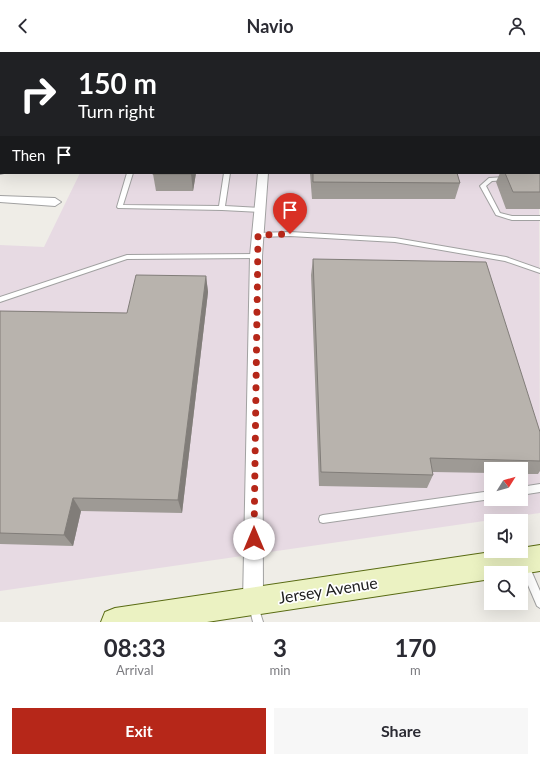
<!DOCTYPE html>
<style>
body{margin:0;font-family:Lato,sans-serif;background:#f7f7f7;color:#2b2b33;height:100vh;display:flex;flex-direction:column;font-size:15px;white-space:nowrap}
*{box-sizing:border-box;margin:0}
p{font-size:13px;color:#7c7c81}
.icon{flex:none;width:22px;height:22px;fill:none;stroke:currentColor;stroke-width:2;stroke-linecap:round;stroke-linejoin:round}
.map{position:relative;height:570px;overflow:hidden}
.details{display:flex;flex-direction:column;background:#fff;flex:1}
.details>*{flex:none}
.banner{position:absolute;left:0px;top:0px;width:540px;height:122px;box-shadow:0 4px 16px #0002;background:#202124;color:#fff;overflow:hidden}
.needle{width:26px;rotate:53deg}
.buttons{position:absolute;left:484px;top:410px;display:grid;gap:8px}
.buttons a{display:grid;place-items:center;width:44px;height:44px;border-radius:0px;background:#fff;box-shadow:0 4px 16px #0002;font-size:20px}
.pin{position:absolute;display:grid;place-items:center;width:34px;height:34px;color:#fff;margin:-41px -17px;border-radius:50% 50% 50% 0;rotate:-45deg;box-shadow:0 0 4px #0007}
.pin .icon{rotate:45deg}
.me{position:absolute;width:44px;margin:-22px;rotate:0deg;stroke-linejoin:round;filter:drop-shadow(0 0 3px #0008)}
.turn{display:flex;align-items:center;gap:14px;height:84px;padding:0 12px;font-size:18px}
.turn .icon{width:52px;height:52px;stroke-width:2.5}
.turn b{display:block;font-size:28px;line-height:34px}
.then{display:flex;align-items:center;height:38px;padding:0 12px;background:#0003;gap:8px;font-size:15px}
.eta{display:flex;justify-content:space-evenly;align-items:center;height:68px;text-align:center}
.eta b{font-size:24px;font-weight:700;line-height:28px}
.primary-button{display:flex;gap:8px;margin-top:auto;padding:8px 12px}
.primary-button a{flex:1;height:46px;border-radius:0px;background:#b62719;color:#fff;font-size:16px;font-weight:700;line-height:46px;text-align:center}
.primary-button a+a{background:#f7f7f7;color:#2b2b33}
header{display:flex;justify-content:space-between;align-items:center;height:52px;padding:0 12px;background:#fff;font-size:18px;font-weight:700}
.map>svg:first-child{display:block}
</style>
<header><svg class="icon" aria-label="back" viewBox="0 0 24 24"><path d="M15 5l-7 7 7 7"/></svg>Navio<svg class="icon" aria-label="person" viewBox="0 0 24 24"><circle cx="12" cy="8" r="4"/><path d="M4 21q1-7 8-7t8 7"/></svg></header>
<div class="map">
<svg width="540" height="570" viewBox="0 0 540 570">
<rect width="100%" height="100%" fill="#efede7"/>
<g fill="#e7dae3" fill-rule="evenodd">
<polygon points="139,0 413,0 413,1 138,1"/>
<path d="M 539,94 L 540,461 L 0,539 L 0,193 L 44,195 L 80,121 L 539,121 ZM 491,417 L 521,417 L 521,447 L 491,447 Z"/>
</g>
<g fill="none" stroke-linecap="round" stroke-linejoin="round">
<g stroke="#a1a1a1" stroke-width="2">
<g id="lane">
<rect x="163" y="0" width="4" height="1"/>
<rect x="539" y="37" width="1" height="2"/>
<polygon points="127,121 133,121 123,153 219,154 224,121 230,121 225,154 260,156 263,158 260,160 222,158 118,156 117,155"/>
<polygon points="506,125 509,127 508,128 492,129 486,134 500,161 512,164 540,164 540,168 512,168 496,163 480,134 489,126"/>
<polygon points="290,180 395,186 506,205 540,217 540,221 505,209 395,190 290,184 258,185 255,183 258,181"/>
<polygon points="256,202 259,204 256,206 127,207 0,250 0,245 127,203"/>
<polygon points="540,432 540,440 521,443 521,435"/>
<polygon points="491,439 491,447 323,471 320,470 319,467 320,464 323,463"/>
<polygon points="524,507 527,509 540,539 540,556 537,554 519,512 521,509"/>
<polygon points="254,549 257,551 263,570 253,570 249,554 251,551"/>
</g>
</g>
<g stroke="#a1a1a1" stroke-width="2">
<g id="street">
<rect x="266" y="0" width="8" height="1"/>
<polygon points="0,31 1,32 1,38 0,37"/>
<polygon points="0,114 1,121 4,121 0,122"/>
<polygon points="258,121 268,121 262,204 263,550 260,557 253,560 246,557 243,550 250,204"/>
<polygon points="0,144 55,146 61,150 55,154 0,150"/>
</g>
</g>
<g stroke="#596b13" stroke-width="2">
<polygon id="secondary" points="540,493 540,519 521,522 491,521 491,527 207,570 101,570 105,560 115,556 498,499 521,499 521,496"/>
</g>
<use href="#lane" fill="#fff" fill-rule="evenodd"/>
<use href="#street" fill="#fff" fill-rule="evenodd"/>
<use href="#secondary" fill="#ebf2c2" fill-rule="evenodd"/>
</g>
<g fill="#9e9a95">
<polygon points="539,88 540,88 540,157 506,157 496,130 500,121 539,121"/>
<polygon points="196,121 193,139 156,139 153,122"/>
<polygon points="310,121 457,121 460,131 455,147 312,147"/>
<polygon points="313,207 540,380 540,419 538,422 521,422 521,417 491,417 491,421 433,420 433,423 427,436 319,434 311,223"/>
<polygon points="206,224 208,240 182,461 81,459 73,494 0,492 0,259 127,261"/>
</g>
<g fill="#817d79">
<polygon points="191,121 196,121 193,139 191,122"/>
<polygon points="206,224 208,240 182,461 178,448"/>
<polygon points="73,446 81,459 73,494 64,483"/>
</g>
<g fill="#b8b3ad" stroke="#817d79">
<rect x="183" y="0" width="56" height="1"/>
<rect x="539" y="88" width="1" height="16"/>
<polygon points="539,114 540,114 540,140 513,140 505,121 539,121"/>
<rect x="153" y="121" width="38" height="1"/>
<polygon points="313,121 457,121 460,131 313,130"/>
<polygon points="313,207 486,210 540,380 540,409 430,406 433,423 321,420"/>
<polygon points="136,223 206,224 178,448 73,446 64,483 0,481 0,259 127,261"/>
</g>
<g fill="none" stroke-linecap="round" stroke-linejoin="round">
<polyline stroke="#b62719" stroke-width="7" stroke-dasharray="0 12.6" points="254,487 258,183 290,182"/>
</g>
<g text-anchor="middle" stroke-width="3.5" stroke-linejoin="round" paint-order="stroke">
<g font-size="16" fill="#202020" stroke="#fff">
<text transform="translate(328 538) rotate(-9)" y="6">Jersey Avenue</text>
</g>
</g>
</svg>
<div class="buttons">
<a><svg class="needle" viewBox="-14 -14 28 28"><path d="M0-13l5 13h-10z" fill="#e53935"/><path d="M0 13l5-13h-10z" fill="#7c7c81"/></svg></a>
<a><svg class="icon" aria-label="sound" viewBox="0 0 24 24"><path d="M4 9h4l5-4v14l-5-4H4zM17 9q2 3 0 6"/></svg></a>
<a><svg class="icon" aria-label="search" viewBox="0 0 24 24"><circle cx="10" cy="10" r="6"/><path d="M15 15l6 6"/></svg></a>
</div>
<div class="pin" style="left:290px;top:182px;background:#d93025"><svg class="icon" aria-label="arrive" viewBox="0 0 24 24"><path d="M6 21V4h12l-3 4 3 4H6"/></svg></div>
<svg class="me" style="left:254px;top:487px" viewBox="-20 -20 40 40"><circle r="19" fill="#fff"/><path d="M0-13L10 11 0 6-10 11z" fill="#b62719"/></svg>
<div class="banner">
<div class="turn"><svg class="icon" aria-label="right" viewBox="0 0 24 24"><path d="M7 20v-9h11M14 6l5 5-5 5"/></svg><div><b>150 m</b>Turn right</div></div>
<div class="then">Then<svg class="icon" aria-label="arrive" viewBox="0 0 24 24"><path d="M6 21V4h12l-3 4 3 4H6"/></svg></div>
</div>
</div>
<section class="details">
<div class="eta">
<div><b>08:33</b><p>Arrival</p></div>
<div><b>3</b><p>min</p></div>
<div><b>170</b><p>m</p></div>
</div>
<div class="primary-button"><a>Exit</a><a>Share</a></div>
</section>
